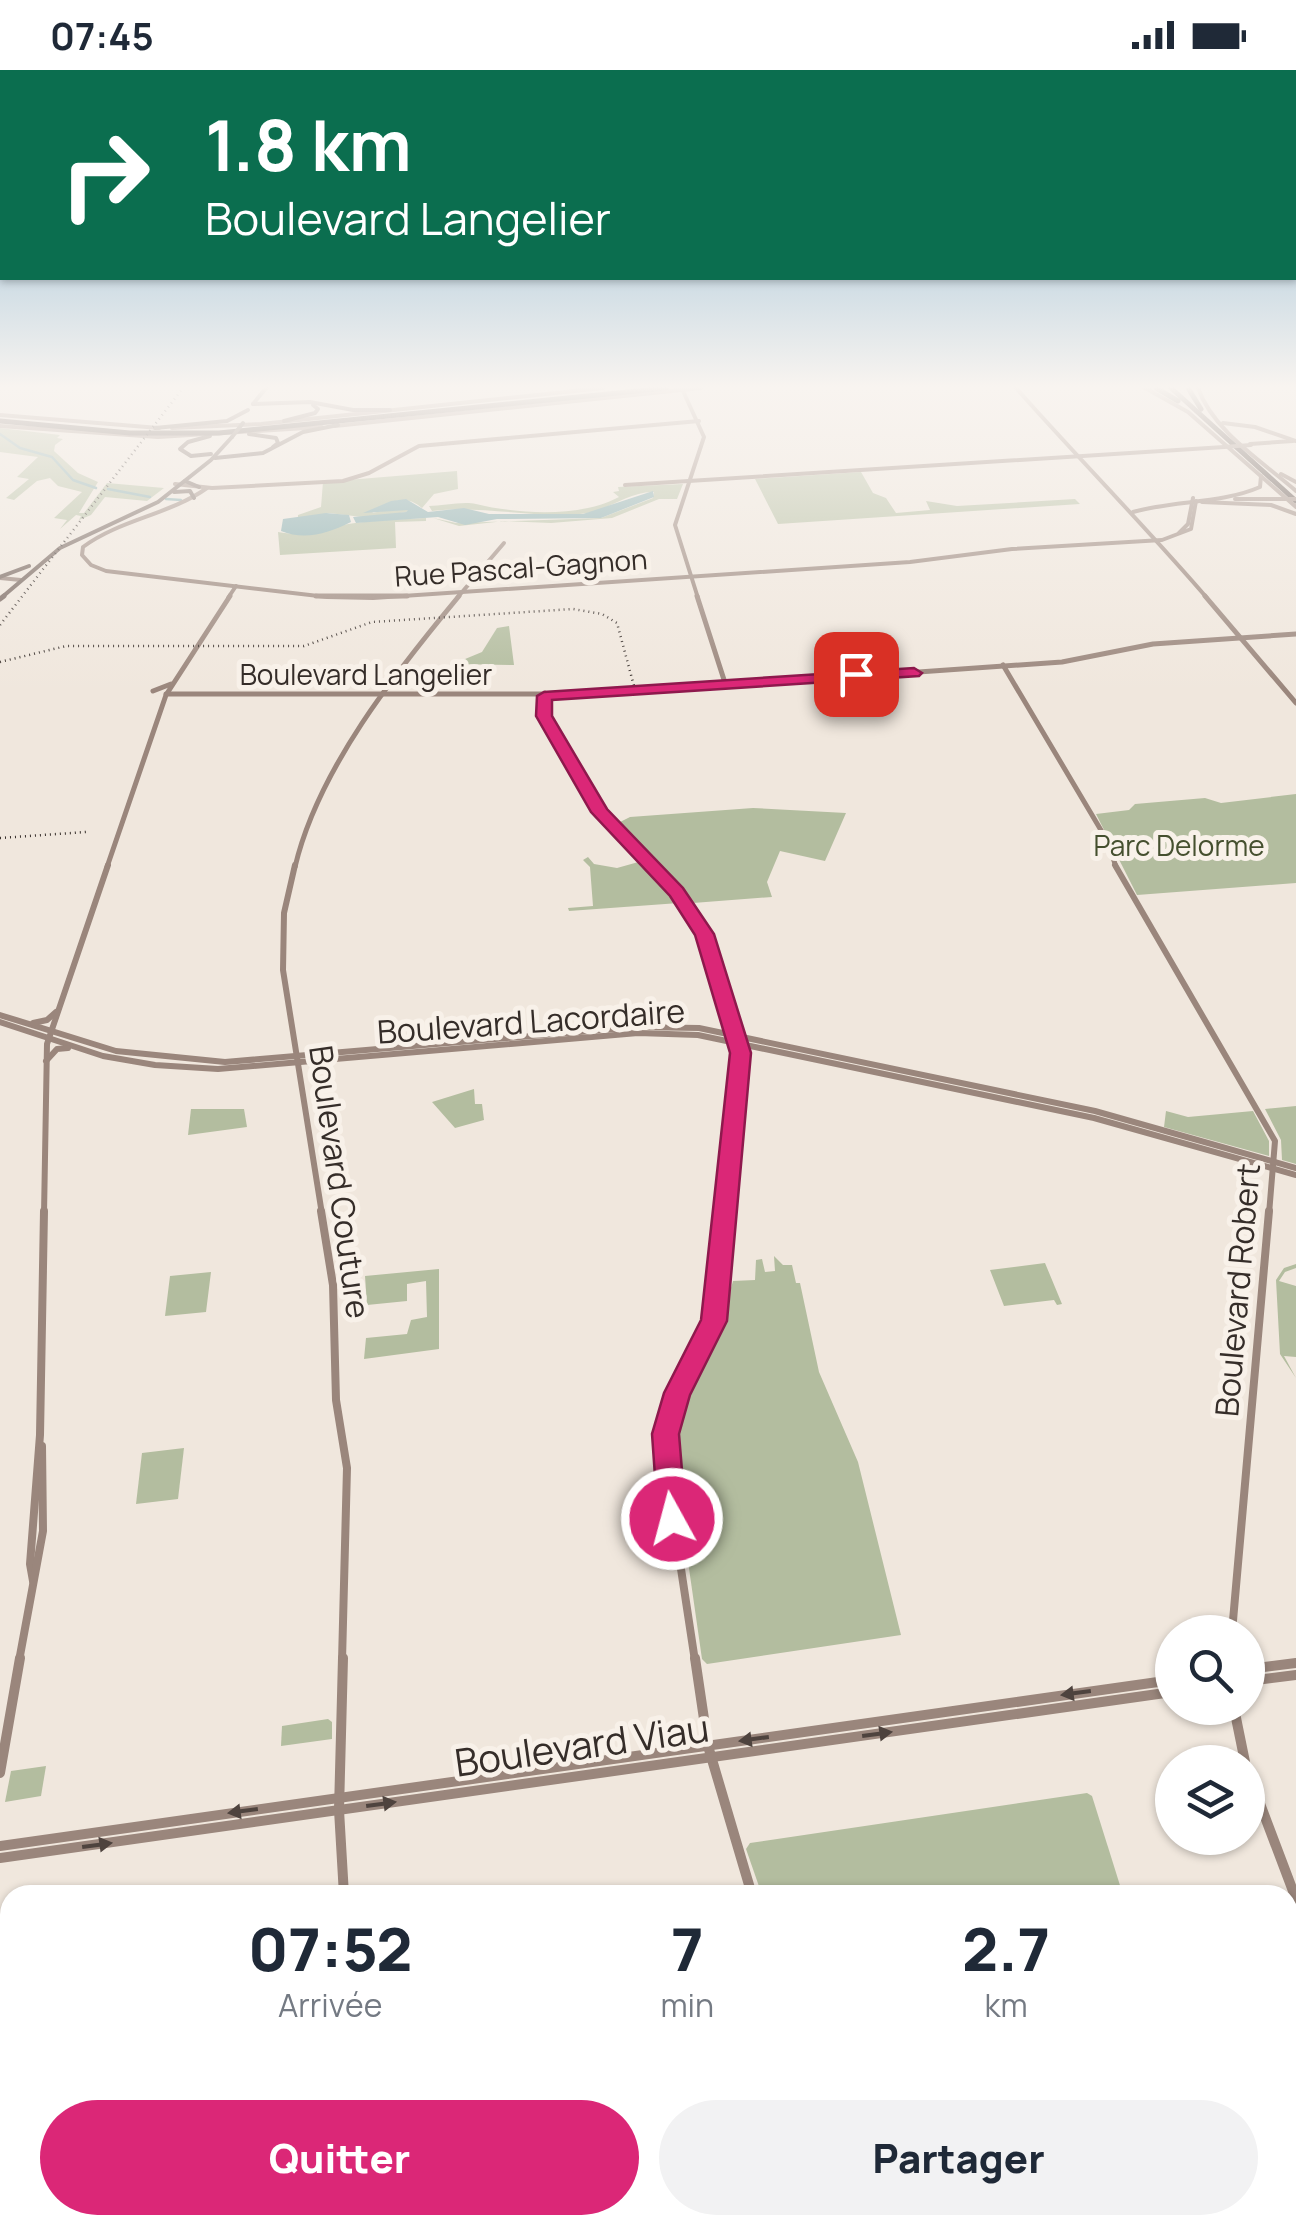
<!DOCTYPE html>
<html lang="fr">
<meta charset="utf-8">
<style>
body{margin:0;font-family:Manrope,sans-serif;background:#f2f2f3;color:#1f2937;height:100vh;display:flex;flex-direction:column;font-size:38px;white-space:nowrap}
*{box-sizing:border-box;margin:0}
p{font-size:32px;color:#747a83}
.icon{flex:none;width:55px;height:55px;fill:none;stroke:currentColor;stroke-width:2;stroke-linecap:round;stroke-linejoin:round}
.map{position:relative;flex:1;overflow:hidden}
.sheet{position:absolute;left:0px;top:1815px;width:1298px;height:350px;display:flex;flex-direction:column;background:#fff;border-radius:30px 30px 0 0;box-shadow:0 2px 8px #0004}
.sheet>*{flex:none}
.hud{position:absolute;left:0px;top:0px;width:1298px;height:210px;box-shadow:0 2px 8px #0004;background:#0b6e4f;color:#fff;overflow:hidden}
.buttons{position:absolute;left:1155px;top:1545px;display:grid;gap:20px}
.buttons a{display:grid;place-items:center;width:110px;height:110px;border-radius:50%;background:#fff;box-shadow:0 2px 8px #0004;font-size:50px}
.pin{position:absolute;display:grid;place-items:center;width:85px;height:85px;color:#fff;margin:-42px;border-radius:20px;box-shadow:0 5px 15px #0006}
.me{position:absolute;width:110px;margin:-55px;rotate:353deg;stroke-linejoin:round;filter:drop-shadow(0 0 8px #0008)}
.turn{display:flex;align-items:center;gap:35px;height:210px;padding:0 40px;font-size:45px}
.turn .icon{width:130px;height:130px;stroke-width:2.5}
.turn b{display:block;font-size:70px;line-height:85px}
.eta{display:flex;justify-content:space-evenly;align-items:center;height:170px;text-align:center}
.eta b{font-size:60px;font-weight:800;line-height:70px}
.button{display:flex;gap:20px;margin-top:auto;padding:20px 40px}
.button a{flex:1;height:115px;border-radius:60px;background:#db2777;color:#fff;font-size:40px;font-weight:800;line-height:115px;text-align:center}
.button a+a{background:#f2f2f3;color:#1f2937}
.status{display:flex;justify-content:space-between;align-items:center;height:70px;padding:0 50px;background:#fff;direction:ltr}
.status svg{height:28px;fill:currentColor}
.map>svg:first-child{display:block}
</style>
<div class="status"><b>07:45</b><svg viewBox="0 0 49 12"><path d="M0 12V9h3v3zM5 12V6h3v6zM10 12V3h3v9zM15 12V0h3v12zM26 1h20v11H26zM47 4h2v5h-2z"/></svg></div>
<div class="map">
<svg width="1296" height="2165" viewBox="0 0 1296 2165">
<rect width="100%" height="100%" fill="#f0e7dd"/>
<g fill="#b3bd9f">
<polygon points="0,358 60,365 57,368 63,369 55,375 54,381 78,403 98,412 79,443 84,443 107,413 164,418 147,431 105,427 91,445 79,450 81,446 76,445 60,459 67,450 54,448 82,422 58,416 50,408 37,411 14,430 6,428 29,409 17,407 38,387 0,382"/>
<path d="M 457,401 L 458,419 L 434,424 L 422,438 C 404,423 390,432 372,443 L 402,437 L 409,440 L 406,442 L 370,448 L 329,443 L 298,450 L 298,445 L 321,437 L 323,412 Z"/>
<polygon points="861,402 873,423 886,428 896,443 930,440 926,431 957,436 1075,429 1080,434 778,454 755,409"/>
<path d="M 683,414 L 677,429 L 659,429 L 612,448 L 551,453 L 505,451 L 459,456 L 433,448 L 456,453 L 601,448 L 653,428 L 654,422 C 629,421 607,442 580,444 C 531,448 481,435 432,441 L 429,436 C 442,436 463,431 476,434 C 517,444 580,448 619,427 L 613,422 L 619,421 L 618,417 Z"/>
<path d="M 426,448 L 426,451 L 395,452 L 396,478 L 280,485 L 278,462 C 308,468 327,457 355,453 C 379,450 403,449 426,448 Z"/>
<polygon points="509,556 514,595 453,594 482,582 497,558"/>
<polygon points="1296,724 1296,813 1137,825 1096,744 1129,740 1135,734 1205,728 1221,733"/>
<polygon points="753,738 846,743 825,791 780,781 767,812 772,827 693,833 616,754 630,747"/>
<polygon points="588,787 594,794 617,798 642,791 679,833 569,841 568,838 593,836 590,797 583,790"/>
<polygon points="474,1019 475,1034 482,1034 484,1050 455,1058 432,1032"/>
<polygon points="1296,1036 1296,1094 1282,1090 1281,1070 1265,1039"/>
<polygon points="191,1039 244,1039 247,1057 188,1065"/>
<polygon points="1166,1041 1188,1047 1253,1041 1269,1071 1269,1086 1164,1057"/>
<polygon points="774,1186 783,1195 792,1195 796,1213 800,1213 819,1302 858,1392 901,1565 707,1594 702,1589 672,1380 679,1341 719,1260 733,1211 755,1210 756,1190 762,1189 765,1202 775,1201"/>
<polygon points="1045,1193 1062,1234 1057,1235 1054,1230 1004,1236 990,1200"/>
<polygon points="1296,1194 1296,1198 1285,1202 1279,1211 1296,1216 1296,1287 1284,1286 1296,1308 1280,1284 1276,1210 1284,1198"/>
<polygon points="439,1199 439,1279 364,1289 366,1268 407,1264 411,1250 427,1247 426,1211 407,1214 407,1231 367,1235 365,1206"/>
<polygon points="211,1202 206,1242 165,1246 170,1206"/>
<polygon points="184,1378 178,1429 136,1434 142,1383"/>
<polygon points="328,1649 332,1652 332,1669 281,1676 282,1656"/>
<polygon points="46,1696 41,1726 5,1732 11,1701"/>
<polygon points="1087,1723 1092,1726 1123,1825 762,1825 746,1779 750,1773"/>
</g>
<g fill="#7fa8aa">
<polygon points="653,421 654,427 601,448 497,449 465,455 438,447 356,453 353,447 406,442 408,440 363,443 391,431 406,429 428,442 464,438 489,444 583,444"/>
<path d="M 326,443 L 349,445 L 351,452 C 329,463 305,471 281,461 L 283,449 Z"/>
</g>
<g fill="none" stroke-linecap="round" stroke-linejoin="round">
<g stroke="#7fa8aa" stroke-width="2.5">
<polyline points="0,364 20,378 52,387 73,410 96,418"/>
<polyline points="108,419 150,427"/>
<polyline points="166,429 181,430"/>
</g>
<g stroke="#9a867c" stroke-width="4">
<path d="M 1016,318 C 1079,389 1145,456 1207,528"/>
<polyline points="1145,318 1188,342 1296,437"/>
<path d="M 1198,318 C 1213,361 1263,392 1296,421"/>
<polyline points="683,321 704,367 675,455 698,528"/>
<polyline points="0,345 159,358"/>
<polyline points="1223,353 1255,357 1296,371"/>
<polyline points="0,356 158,367 322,357"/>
<polyline points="335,356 701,318"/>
<polyline points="172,358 261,354 603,318"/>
<polyline points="1250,374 1293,371"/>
<polyline points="1281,404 1296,412"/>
<polyline points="175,414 212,418 343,411 369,403 419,376 699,351"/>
<polyline points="625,415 1224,377"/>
<path d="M 207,418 C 169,445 121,449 83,477 L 82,485 L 91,495 L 106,501 L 327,527 L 373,528 L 910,492 L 1012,479 L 1162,470 L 1191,459 L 1196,431"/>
<polyline points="1235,429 1264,429"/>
<polyline points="1202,432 1271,435 1296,444"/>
<path d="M 1133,442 C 1174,430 1221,434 1260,417 L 1261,406"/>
<polyline points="1179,463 1188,454 1193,428"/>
<polyline points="0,508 21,510"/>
<polyline points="228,528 236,516"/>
<polyline points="457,528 504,473"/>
</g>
<g stroke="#9a867c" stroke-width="5">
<polyline points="316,526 407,526"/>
<polyline points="697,526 726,616"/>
<polyline points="1205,526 1296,633"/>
<polyline points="1003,595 1108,772 1116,797"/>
<polyline points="153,621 171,614"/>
<polyline points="545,623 544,646 597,738 653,797"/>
<polyline points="166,624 603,624 1062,592 1153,574 1296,564"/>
<polyline points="107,797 166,625 230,526"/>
<path d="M 295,797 C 318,699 396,602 459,526"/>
</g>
<g stroke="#9a867c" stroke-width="6">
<polyline points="295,795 284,843 283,900 322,1144"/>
<polyline points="651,795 677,822 698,853 717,893 740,983 724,1144"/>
<polyline points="1115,795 1275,1071 1269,1144"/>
<polyline points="0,945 116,981 225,992 638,957 699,958 1095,1041 1296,1098"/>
<polyline points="0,952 103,986 155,995 218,999 638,963 698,965 1094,1048 1296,1105"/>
<polyline points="33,953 47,950 56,942"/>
<polyline points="46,991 57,979 68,978"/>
<polyline points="44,1144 47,974 108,795"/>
</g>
<g stroke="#9a867c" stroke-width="8">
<polyline points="321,1141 333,1215 336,1330 347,1398 342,1591"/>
<polyline points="33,1511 30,1494 40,1365 44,1141"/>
<polyline points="1232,1562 1269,1141"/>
<polyline points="19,1591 43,1461 42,1376"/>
<polyline points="695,1591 664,1387 665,1364 677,1323 714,1251 725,1141"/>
</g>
<g stroke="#9a867c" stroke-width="10">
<polyline points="343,1588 339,1740 344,1825"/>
<polyline points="695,1588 708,1676 752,1825"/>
<polyline points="1248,1599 1296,1593"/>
<polyline points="1248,1611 1296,1605"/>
<polyline points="1234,1638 1245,1692"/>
<polyline points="1248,1702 1296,1829"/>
<polyline points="0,1703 20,1588"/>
<polyline points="0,1776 1172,1610"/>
<polyline points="0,1788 1172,1622"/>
<polyline points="373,2155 373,2165"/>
<polyline points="924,2155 931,2165"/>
</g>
<g stroke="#75645c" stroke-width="4">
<polyline points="253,334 310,332 353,340 390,340"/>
<polyline points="253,334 266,318"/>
<polyline points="284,351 315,343 318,339 313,335"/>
<polyline points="155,358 227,351 248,340"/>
<polyline points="249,364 276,368 278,373 273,377"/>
<polyline points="210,366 188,372 180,379 191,386 211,384"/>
<polyline points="215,388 263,383 303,362 338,355"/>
<polyline points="185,411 199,417"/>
<polyline points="174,422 190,421 194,428"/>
<polyline points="0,507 29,496"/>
<polyline points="1,528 60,478 158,432 211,390 232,367"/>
</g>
<polyline stroke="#75645c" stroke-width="5" points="0,529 4,526"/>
<g stroke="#554741" stroke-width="5">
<polyline points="1156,318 1178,331"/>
<polyline points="1171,318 1296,431"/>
<polyline points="1188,318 1201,339"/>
<polyline points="0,351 130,363 219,363 667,318"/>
</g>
<g stroke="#352d29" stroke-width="2.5" stroke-dasharray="1 4" stroke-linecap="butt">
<polyline points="0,555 183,318"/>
<polyline points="0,592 66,576 304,576 372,552 573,539 602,544 617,553 634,616"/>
<polyline points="0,768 86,762"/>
</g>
<g stroke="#9a867c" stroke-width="4">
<polyline points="1224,377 1251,375"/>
<polyline points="1264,429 1296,429"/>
</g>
<polyline stroke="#75645c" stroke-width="4" points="232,367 243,353"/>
</g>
<defs><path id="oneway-solid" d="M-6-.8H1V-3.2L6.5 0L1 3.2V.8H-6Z" transform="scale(2.5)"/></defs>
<g fill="#4e433e">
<use href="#oneway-solid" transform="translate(1076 1623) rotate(172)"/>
<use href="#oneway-solid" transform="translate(877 1664) rotate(-8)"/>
<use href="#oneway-solid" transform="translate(754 1669) rotate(172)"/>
<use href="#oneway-solid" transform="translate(381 1734) rotate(-8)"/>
<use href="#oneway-solid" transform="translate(243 1741) rotate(172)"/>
<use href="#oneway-solid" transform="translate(97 1775) rotate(-8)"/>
</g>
<linearGradient id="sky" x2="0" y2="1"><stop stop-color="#7eafcf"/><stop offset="0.51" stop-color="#f8f4f0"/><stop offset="1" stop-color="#f8f4f0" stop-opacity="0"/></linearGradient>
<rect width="1296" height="621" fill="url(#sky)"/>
<polygon fill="#db2777" stroke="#8e194d" stroke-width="2.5" points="914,598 922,603 919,606 552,630 552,646 607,739 683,818 714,864 751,983 727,1251 690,1325 679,1364 686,1449 682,1459 672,1463 662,1459 658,1449 652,1364 664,1323 701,1250 730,983 695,865 670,826 591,742 536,646 537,626 544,622"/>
<g text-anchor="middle" stroke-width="10" stroke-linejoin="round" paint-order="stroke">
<g font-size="28" fill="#352d29" stroke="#f8f1e9">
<text transform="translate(521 498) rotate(-4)" y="10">Rue Pascal-Gagnon</text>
<text x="366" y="615">Boulevard Langelier</text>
</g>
<g font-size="28" fill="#45502f" stroke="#f8f1e9">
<text x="1179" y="786">Parc Delorme</text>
</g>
<g font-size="32" fill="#352d29" stroke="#f8f1e9">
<text transform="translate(531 952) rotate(-4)" y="11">Boulevard Lacordaire</text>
<text transform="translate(339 1112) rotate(82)" y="11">Boulevard Couture</text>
<text transform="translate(1238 1220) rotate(-85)" y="11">Boulevard Robert</text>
</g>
<g font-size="38" fill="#352d29" stroke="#f8f1e9">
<text transform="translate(582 1676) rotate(-8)" y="13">Boulevard Viau</text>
</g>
</g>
</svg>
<div class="buttons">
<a><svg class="icon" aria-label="search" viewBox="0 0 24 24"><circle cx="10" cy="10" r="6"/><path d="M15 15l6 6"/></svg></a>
<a><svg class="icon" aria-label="layers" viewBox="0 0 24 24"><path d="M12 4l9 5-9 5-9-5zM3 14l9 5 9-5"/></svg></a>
</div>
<div class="pin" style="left:856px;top:604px;background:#d93025"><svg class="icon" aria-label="arrive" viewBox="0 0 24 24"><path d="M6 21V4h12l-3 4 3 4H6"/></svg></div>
<svg class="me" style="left:672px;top:1449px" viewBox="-20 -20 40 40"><circle r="17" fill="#db2777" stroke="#fff" stroke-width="3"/><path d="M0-11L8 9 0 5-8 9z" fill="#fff"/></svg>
<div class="hud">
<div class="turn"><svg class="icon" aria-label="right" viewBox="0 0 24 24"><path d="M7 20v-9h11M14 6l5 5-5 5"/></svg><div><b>1.8 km</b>Boulevard Langelier</div></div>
</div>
<section class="sheet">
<div class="eta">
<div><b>07:52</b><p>Arrivée</p></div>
<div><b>7</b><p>min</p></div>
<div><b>2.7</b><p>km</p></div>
</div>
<div class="button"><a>Quitter</a><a>Partager</a></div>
</section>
</div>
